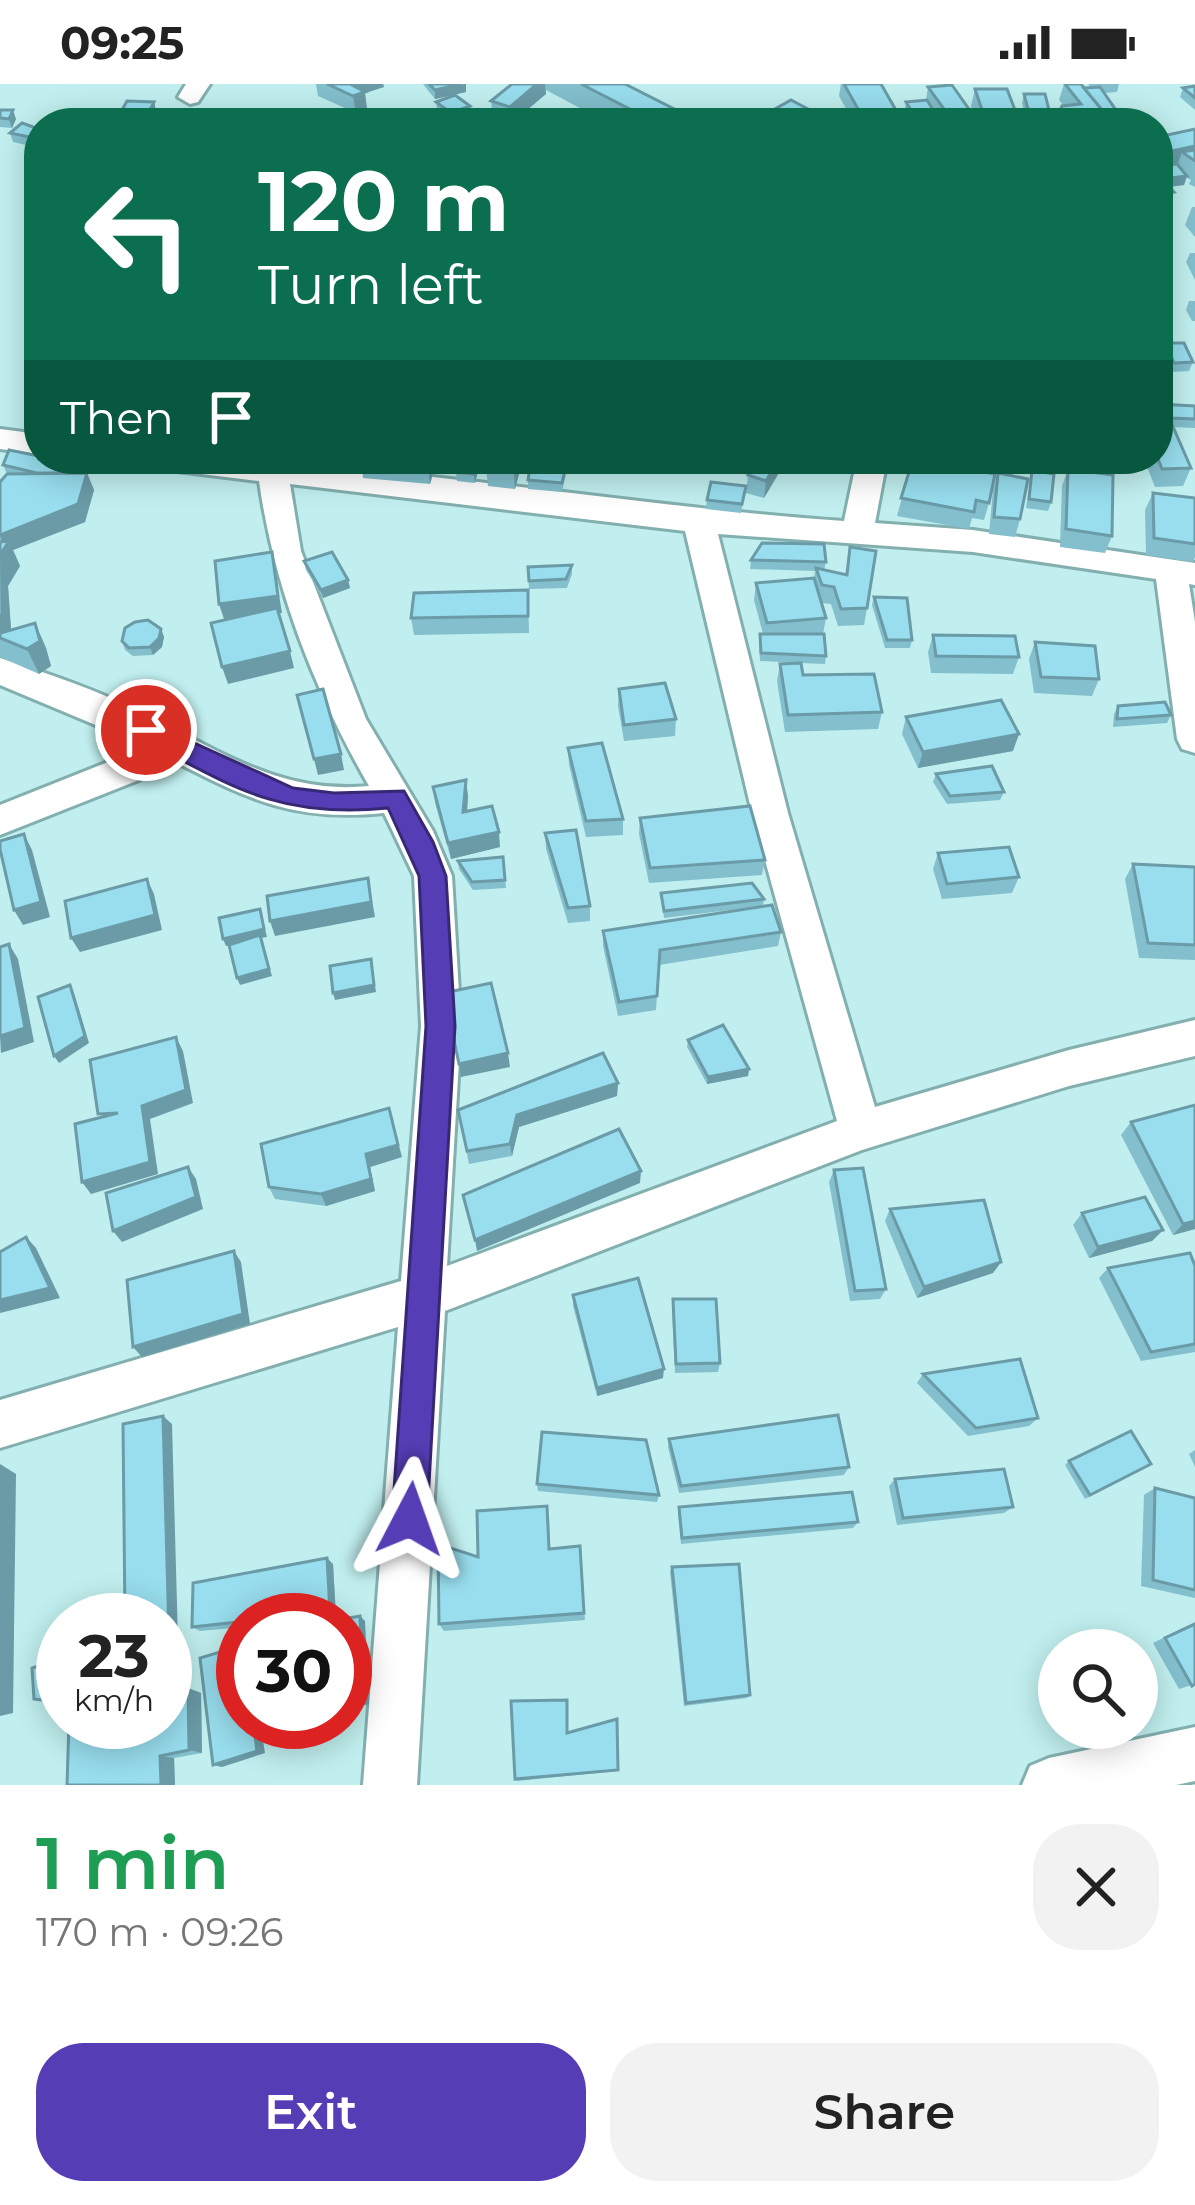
<!DOCTYPE html>
<meta charset="utf-8">
<style>
body{margin:0;font-family:Montserrat,sans-serif;background:#f2f2f2;color:#222;height:100vh;display:flex;flex-direction:column;font-size:45px;white-space:nowrap}
*{box-sizing:border-box;margin:0}
p{font-size:39px;color:#767676}
.icon{flex:none;width:66px;height:66px;fill:none;stroke:currentColor;stroke-width:2;stroke-linecap:round;stroke-linejoin:round}
.map{position:relative;height:1701px;overflow:hidden}
.panel{display:flex;flex-direction:column;background:#fff;flex:1}
.panel>*{flex:none}
.banner{position:absolute;left:24px;top:24px;width:1149px;height:366px;border-radius:48px;box-shadow:0 6px 30px #0003;background:#0b6e4f;color:#fff;overflow:hidden}
.fabs{position:absolute;left:1038px;top:1545px;display:grid;gap:24px}
.fabs a{display:grid;place-items:center;width:120px;height:120px;border-radius:50%;background:#fff;box-shadow:0 6px 30px #0003;font-size:60px}
.speed{position:absolute;left:36px;top:1509px;display:flex;gap:24px;font-size:60px;font-weight:700;text-align:center}
.speed>*{display:grid;place-content:center;width:156px;height:156px;border-radius:50%;background:#fff;box-shadow:0 6px 30px #0003;line-height:1}
.speed small{font-size:30px;font-weight:400}
.speed .limit{border:18px solid #d22;background:#fff;color:#111}
.pin{position:absolute;display:grid;place-items:center;width:102px;height:102px;color:#fff;margin:-51px;border:6px solid #fff;border-radius:50%;box-shadow:0 3px 12px #0007}
.me{position:absolute;width:132px;margin:-66px;rotate:4deg;stroke-linejoin:round;filter:drop-shadow(0 0 9px #0008)}
.turn{display:flex;align-items:center;gap:42px;height:252px;padding:0 36px;font-size:54px}
.turn .icon{width:156px;height:156px;stroke-width:2.5}
.turn b{display:block;font-size:84px;line-height:102px}
.then{display:flex;align-items:center;height:114px;padding:0 36px;background:#0003;gap:24px;font-size:45px}
.round{display:grid;place-items:center;flex:none;width:126px;height:126px;border-radius:48px;background:#f2f2f2}
.head{display:flex;align-items:center;justify-content:space-between;height:204px;padding:0 36px}
h1{font-size:72px;font-weight:600;line-height:90px;color:#1e9e55}
.button{display:flex;gap:24px;margin-top:auto;padding:24px 36px}
.button a{flex:1;height:138px;border-radius:48px;background:#553db5;color:#fff;font-size:48px;font-weight:600;line-height:138px;text-align:center}
.button a+a{background:#f2f2f2;color:#222}
.status{display:flex;justify-content:space-between;align-items:center;height:84px;padding:0 60px;background:#fff;direction:ltr}
.status svg{height:33px;fill:currentColor}
.map>svg:first-child{display:block}
</style>
<div class="status"><b>09:25</b><svg viewBox="0 0 49 12"><path d="M0 12V9h3v3zM5 12V6h3v6zM10 12V3h3v9zM15 12V0h3v12zM26 1h20v11H26zM47 4h2v5h-2z"/></svg></div>
<div class="map">
<svg width="1195" height="1701" viewBox="0 0 1195 1701">
<rect width="100%" height="100%" fill="#c1efef"/>
<g fill="none" stroke-linecap="round" stroke-linejoin="round">
<g stroke="#83afaf" stroke-width="6">
<g id="minor">
<polygon points="186,0 210,0 198,18 190,20 178,13"/>
<polygon points="0,345 39,350 39,370 0,365"/>
<path d="M 146,375 C 379,375 612,421 844,437 L 857,375 L 887,375 L 875,439 L 973,446 L 1195,479 L 1195,501 L 1189,500 L 1195,538 L 1195,669 L 1182,665 L 1177,655 L 1156,495 L 973,468 L 718,450 L 788,729 L 875,1023 L 1069,966 L 1195,936 L 1195,972 L 1069,1002 L 862,1066 L 445,1227 L 417,1701 L 363,1701 L 398,1243 L 0,1364 L 0,1316 L 401,1197 L 421,942 L 414,792 L 384,729 C 294,738 250,716 172,676 L 139,696 L 0,751 L 0,721 L 113,676 L 141,660 L 0,601 L 0,574 C 47,589 97,606 141,628 C 217,665 280,711 369,702 C 315,608 274,504 259,397 L 161,385 ZM 290,400 L 685,447 L 752,729 L 837,1037 L 447,1182 L 461,942 L 452,792 L 433,747 L 366,635 L 301,467 Z"/>
<polygon points="1195,1643 1195,1697 1176,1701 1022,1701 1030,1682 1049,1674"/>
</g>
</g>
<use href="#minor" fill="#fff" fill-rule="evenodd"/>
</g>
<g fill="#83bfcd">
<polygon points="316,0 383,0 384,3 365,9 367,26 356,29 318,12"/>
<polygon points="423,0 466,0 466,8 435,15"/>
<polygon points="512,0 625,0 690,33 690,39 608,39 546,6 546,10 512,39 493,34 491,17"/>
<polygon points="841,0 881,0 897,28 896,39 854,39 839,12"/>
<polygon points="1064,0 1081,0 1084,4 1091,4 1088,0 1119,0 1117,8 1104,9 1120,32 1118,39 1055,39 1064,22 1059,16"/>
<polygon points="1195,2 1195,26 1180,13 1183,4"/>
<polygon points="928,3 975,34 971,22 975,5 1018,34 1017,39 905,39 903,36 906,18 926,16"/>
<polygon points="1024,10 1051,34 1049,39 1027,39 1022,19"/>
<polygon points="154,18 156,27 152,35 130,39 124,35 122,26"/>
<polygon points="436,18 470,22 471,31 452,38 437,27"/>
<polygon points="0,26 16,35 12,44 0,43"/>
<polygon points="39,45 39,64 13,58 10,49"/>
<polygon points="1195,45 1195,103 1189,100 1191,96 1186,93 1184,101 1169,103 1168,126 1158,128 1158,53"/>
<polygon points="1192,123 1195,123 1195,153 1185,141"/>
<polygon points="1190,169 1195,169 1195,196 1186,178"/>
<polygon points="1189,217 1195,217 1195,237 1192,237 1186,226"/>
<polygon points="1165,259 1193,278 1189,287 1170,288 1162,268"/>
<polygon points="1158,320 1195,322 1195,344 1173,343 1191,384 1183,402 1155,403 1144,375 1158,375"/>
<polygon points="361,375 437,375 430,400 363,394"/>
<polygon points="481,375 475,399 457,397 456,388"/>
<polygon points="489,375 523,375 515,405 488,402 486,385"/>
<polygon points="728,375 750,375 744,381"/>
<polygon points="758,375 818,375 810,390 783,382 764,414 746,409 748,391"/>
<polygon points="913,375 1012,375 1009,383 971,380 970,385 989,419 984,436 972,434 969,445 897,432"/>
<polygon points="3,381 87,389 94,406 85,438 13,466 20,482 8,502 11,546 35,539 46,564 51,582 39,590 0,573 0,398 7,390"/>
<polygon points="566,381 566,390 562,408 528,405 528,396"/>
<polygon points="1068,385 1112,452 1105,469 1060,463 1062,402"/>
<polygon points="1032,386 1051,418 1048,427 1026,424"/>
<polygon points="998,389 1020,435 1015,453 989,450 993,406"/>
<polygon points="746,402 741,429 706,425 707,416"/>
<polygon points="1153,409 1195,414 1195,473 1193,478 1146,471 1145,426"/>
<polygon points="850,463 867,524 864,541 838,542 831,520 822,519 826,534 823,550 826,572 825,580 801,579 803,591 882,628 878,645 785,648 777,597 780,580 798,579 760,577 759,559 760,550 763,550 754,516 756,499 814,494 815,487 750,485 751,476 826,478 824,486 845,491"/>
<polygon points="304,477 348,496 350,504 323,514 306,486"/>
<polygon points="572,481 572,490 567,504 529,505 528,483"/>
<polygon points="528,506 529,549 414,551 411,534"/>
<polygon points="874,513 912,556 910,564 885,564 872,521"/>
<polygon points="161,545 164,553 162,563 153,571 133,572 125,566 122,557"/>
<polygon points="933,551 1019,573 1013,590 931,589 928,568"/>
<polygon points="1035,558 1099,595 1092,612 1034,609 1029,575"/>
<polygon points="619,605 676,635 675,652 624,657 618,622"/>
<polygon points="1118,622 1171,631 1167,639 1113,643 1114,630"/>
<polygon points="906,633 1013,667 918,684 902,650"/>
<polygon points="568,664 623,735 623,751 586,753 569,681"/>
<polygon points="936,690 1004,708 1000,716 947,720 933,698"/>
<polygon points="433,703 468,712 467,728 500,763 451,775 435,719"/>
<polygon points="640,734 765,776 762,791 649,799 639,750"/>
<polygon points="545,749 590,822 590,837 568,839 546,765"/>
<polygon points="938,769 1019,793 1012,809 942,815 933,785"/>
<polygon points="503,773 506,804 473,806 459,785 458,777"/>
<polygon points="1133,780 1195,783 1195,876 1139,874 1125,795"/>
<polygon points="661,809 764,815 763,822 664,834"/>
<polygon points="603,847 781,848 778,862 659,881 656,926 618,932 603,862"/>
<polygon points="688,956 749,985 748,992 707,1000 687,963"/>
<polygon points="618,999 617,1012 519,1043 512,1072 469,1080 458,1026"/>
<polygon points="1195,1021 1195,1145 1173,1151 1121,1051 1131,1038"/>
<polygon points="402,1073 370,1083 375,1107 326,1122 275,1115 269,1103"/>
<polygon points="834,1086 886,1205 880,1215 850,1217 829,1098"/>
<polygon points="890,1125 1001,1178 993,1189 917,1214 885,1137"/>
<polygon points="1082,1129 1163,1146 1152,1157 1089,1174 1073,1141"/>
<polygon points="1195,1182 1195,1268 1141,1277 1099,1194 1108,1184"/>
<polygon points="573,1211 663,1294 597,1312 573,1222"/>
<polygon points="673,1215 720,1279 718,1288 675,1289 672,1225"/>
<polygon points="923,1290 1038,1334 1029,1342 968,1352 917,1299"/>
<polygon points="669,1355 849,1383 844,1391 679,1409 668,1363"/>
<polygon points="1195,1366 1195,1383 1189,1370"/>
<polygon points="1069,1377 1151,1380 1085,1415 1065,1381"/>
<polygon points="895,1395 1013,1423 1004,1429 897,1441 889,1402"/>
<polygon points="537,1400 659,1411 657,1418 538,1407"/>
<polygon points="1155,1404 1195,1414 1195,1514 1141,1502 1144,1411"/>
<polygon points="679,1423 858,1438 853,1444 681,1460 678,1430"/>
<polygon points="549,1432 550,1465 580,1462 585,1536 444,1547 439,1540 478,1473"/>
<polygon points="333,1480 336,1533 306,1536 243,1536 243,1543 200,1547 192,1543"/>
<polygon points="672,1483 750,1611 747,1614 684,1622 670,1488"/>
<polygon points="1195,1538 1195,1600 1179,1605 1153,1559"/>
<polygon points="165,1571 169,1572 169,1608 188,1604 201,1609 202,1669 174,1674 175,1701 67,1701 165,1638"/>
<polygon points="617,1635 617,1687 517,1697 515,1695 567,1649"/>
</g>
<g fill="#6a9ba7">
<polygon points="346,0 383,0 384,3 365,9 367,26 356,29 353,12"/>
<polygon points="466,0 466,8 435,15 435,6"/>
<polygon points="537,0 545,0 546,10 511,39 510,23"/>
<polygon points="154,18 156,27 152,35 150,26"/>
<polygon points="470,22 471,31 452,38 451,29"/>
<polygon points="808,25 807,34 797,39 782,39"/>
<polygon points="13,26 16,35 12,44 9,35"/>
<polygon points="1103,27 1099,39 1055,39 1057,33"/>
<polygon points="1195,62 1195,77 1182,68 1177,82 1158,86 1158,70"/>
<polygon points="1187,92 1184,101 1158,104 1158,95"/>
<polygon points="1174,108 1168,126 1158,128 1158,111"/>
<polygon points="430,375 437,375 430,400 428,382"/>
<polygon points="478,375 481,375 475,399 474,390"/>
<polygon points="518,375 523,375 515,405 514,388"/>
<polygon points="779,375 784,375 783,382 764,414 766,397"/>
<polygon points="87,389 94,406 85,438 13,466 20,482 8,502 12,559 1,549 0,471 4,465 0,451"/>
<polygon points="272,468 282,529 225,538 219,520"/>
<polygon points="348,496 350,504 323,514 321,506"/>
<polygon points="35,539 46,564 51,582 39,590 27,565"/>
<polygon points="161,545 164,553 162,563 153,571 150,563"/>
<polygon points="290,567 294,584 228,600 222,583"/>
<polygon points="1019,650 1013,667 918,684 923,668"/>
<polygon points="341,670 344,686 318,691 314,675"/>
<polygon points="466,696 468,712 466,744 463,728"/>
<polygon points="499,748 500,763 451,775 448,759"/>
<polygon points="24,750 32,766 50,833 23,841 14,826"/>
<polygon points="368,794 375,833 275,852 270,837"/>
<polygon points="147,795 154,810 162,846 80,868 71,854"/>
<polygon points="260,825 267,853 261,854 272,892 240,901 237,894 261,854 226,862 223,855"/>
<polygon points="9,860 18,875 34,958 1,969 0,952"/>
<polygon points="372,882 376,908 335,916 333,909"/>
<polygon points="70,901 74,909 89,959 59,979 54,972"/>
<polygon points="176,953 183,967 193,1019 150,1035 158,1090 91,1110 82,1098 142,1022"/>
<polygon points="508,969 510,983 461,993 459,980"/>
<polygon points="749,985 748,992 707,1000 708,993"/>
<polygon points="618,999 617,1012 519,1043 512,1072 510,1060 517,1031"/>
<polygon points="389,1024 402,1073 370,1083 375,1107 326,1122 321,1110 366,1070"/>
<polygon points="188,1083 196,1095 203,1125 122,1158 113,1147"/>
<polygon points="641,1087 640,1099 477,1167 475,1156"/>
<polygon points="1195,1137 1195,1145 1173,1151 1183,1140"/>
<polygon points="1163,1146 1152,1157 1089,1174 1098,1163"/>
<polygon points="26,1153 36,1164 60,1214 0,1229 0,1216"/>
<polygon points="234,1167 241,1178 250,1240 142,1273 133,1263"/>
<polygon points="1001,1178 993,1189 917,1214 924,1203"/>
<polygon points="664,1285 663,1294 597,1312 597,1304"/>
<polygon points="163,1332 172,1340 178,1557 169,1552"/>
<polygon points="0,1380 16,1390 13,1629 0,1632"/>
<polygon points="327,1474 333,1480 336,1533 330,1528"/>
<polygon points="360,1532 365,1537 369,1620 345,1626"/>
<polygon points="165,1571 169,1572 169,1615 165,1614"/>
<polygon points="188,1604 201,1609 202,1669 189,1666"/>
<polygon points="253,1638 260,1638 265,1669 222,1683 213,1681"/>
<polygon points="285,1638 302,1638 283,1643 276,1641"/>
<polygon points="160,1672 174,1674 175,1701 161,1701"/>
</g>
<g fill="#98deee" stroke="#6a9ba7" stroke-width="3">
<polygon points="327,0 350,0 365,8 353,12"/>
<polygon points="429,0 462,0 435,6"/>
<polygon points="512,0 537,0 510,23 491,17"/>
<polygon points="581,0 625,0 690,33 679,39 657,39"/>
<polygon points="844,0 881,0 897,28 862,32"/>
<polygon points="1065,0 1081,0 1103,27 1057,33 1062,22 1081,20"/>
<polygon points="952,1 978,38 954,39 928,3"/>
<polygon points="1195,2 1195,14 1183,4"/>
<polygon points="1100,3 1120,32 1101,33 1103,27 1084,4"/>
<polygon points="975,5 1007,5 1018,34 985,35"/>
<polygon points="1024,10 1045,10 1051,34 1030,33"/>
<polygon points="455,11 470,22 451,29 436,18"/>
<polygon points="791,16 808,25 782,39 776,39 766,30"/>
<polygon points="927,16 941,39 919,39 906,18"/>
<polygon points="127,17 154,18 150,26 139,26 149,31 146,39 130,39 129,30 122,26"/>
<polygon points="0,26 13,26 9,35 0,34"/>
<polygon points="752,30 761,39 736,39"/>
<polygon points="254,33 261,35 218,39"/>
<polygon points="273,34 276,39 233,39"/>
<polygon points="22,39 39,45 39,55 10,49"/>
<polygon points="1195,45 1195,62 1158,70 1158,53"/>
<polygon points="1195,66 1195,77 1182,68"/>
<polygon points="1177,80 1187,92 1162,95 1158,91 1158,82"/>
<polygon points="1158,91 1174,108 1158,111"/>
<polygon points="1165,259 1184,259 1193,278 1174,279"/>
<polygon points="1158,320 1195,322 1195,335 1170,334 1167,329 1158,329"/>
<polygon points="1158,329 1167,329 1191,384 1162,385 1158,375"/>
<polygon points="9,366 39,372 39,375 53,375 71,379 64,389 37,389 3,381"/>
<polygon points="361,375 430,375 428,382 360,377"/>
<polygon points="459,375 478,375 474,390 456,388"/>
<polygon points="489,375 518,375 514,388 486,385"/>
<polygon points="758,375 779,375 766,397 748,391"/>
<polygon points="913,375 972,377 970,385 995,390 989,419 976,416 974,428 901,414"/>
<polygon points="566,381 562,399 528,396 530,384"/>
<polygon points="1068,385 1113,391 1112,452 1066,445"/>
<polygon points="1032,386 1054,390 1051,418 1029,415"/>
<polygon points="87,389 78,420 0,451 0,398 7,390"/>
<polygon points="998,389 1028,395 1020,435 994,433"/>
<polygon points="711,398 746,402 742,420 707,416"/>
<polygon points="1153,409 1195,414 1195,460 1154,454"/>
<polygon points="9,457 0,471 0,458"/>
<polygon points="762,459 824,460 826,478 751,476"/>
<polygon points="850,463 876,467 867,524 841,525 834,503 822,501 816,484 847,491"/>
<polygon points="272,468 278,512 219,520 215,477"/>
<polygon points="332,468 348,496 321,506 304,477"/>
<polygon points="572,481 566,495 529,497 528,483"/>
<polygon points="814,494 826,534 767,539 756,499"/>
<polygon points="528,506 528,532 411,534 414,509"/>
<polygon points="874,513 907,514 912,556 887,556"/>
<polygon points="277,524 290,567 222,583 211,539"/>
<polygon points="0,530 1,549 35,539 40,557 27,565 0,554"/>
<polygon points="148,536 161,545 159,554 150,563 129,564 122,557 125,544 135,538"/>
<polygon points="760,550 824,550 826,572 761,569"/>
<polygon points="933,551 1015,552 1019,573 936,572"/>
<polygon points="1035,558 1095,562 1099,595 1041,593"/>
<polygon points="801,579 803,591 874,590 882,628 788,631 780,580"/>
<polygon points="665,599 676,635 624,641 619,605"/>
<polygon points="323,605 341,670 314,675 297,611"/>
<polygon points="1001,616 1019,650 923,668 906,633"/>
<polygon points="1165,618 1171,631 1117,635 1118,622"/>
<polygon points="602,659 623,735 586,737 568,664"/>
<polygon points="992,682 1004,708 950,712 936,690"/>
<polygon points="466,696 463,728 492,722 499,748 448,759 433,703"/>
<polygon points="750,722 765,776 650,784 640,734"/>
<polygon points="576,746 590,822 568,824 545,749"/>
<polygon points="24,750 41,818 14,826 0,765 0,757"/>
<polygon points="1009,763 1019,793 947,800 938,769"/>
<polygon points="503,773 505,796 472,798 458,777"/>
<polygon points="1133,780 1195,783 1195,861 1148,859"/>
<polygon points="368,794 371,818 270,837 267,812"/>
<polygon points="147,795 155,831 71,854 65,817"/>
<polygon points="752,799 764,815 664,827 661,809"/>
<polygon points="772,821 781,848 660,866 657,912 619,918 603,847"/>
<polygon points="260,825 264,845 223,855 219,834"/>
<polygon points="260,851 269,885 237,894 229,861"/>
<polygon points="9,860 25,944 0,952 0,863"/>
<polygon points="371,875 374,901 333,909 330,882"/>
<polygon points="491,899 508,969 459,980 444,909"/>
<polygon points="70,901 85,952 54,972 38,913"/>
<polygon points="723,941 749,985 708,993 688,956"/>
<polygon points="176,953 186,1006 142,1022 150,1078 82,1098 75,1040 118,1029 98,1030 90,976"/>
<polygon points="603,969 618,999 517,1031 510,1060 467,1067 458,1026"/>
<polygon points="1195,1021 1195,1137 1183,1140 1131,1038"/>
<polygon points="389,1024 398,1061 366,1070 371,1095 321,1110 269,1103 261,1060"/>
<polygon points="619,1045 641,1087 475,1156 463,1111"/>
<polygon points="188,1083 196,1113 113,1147 106,1109"/>
<polygon points="863,1084 886,1205 855,1207 834,1086"/>
<polygon points="1145,1113 1163,1146 1098,1163 1082,1129"/>
<polygon points="984,1116 1001,1178 924,1203 890,1125"/>
<polygon points="26,1153 50,1204 0,1216 0,1168"/>
<polygon points="234,1167 243,1230 133,1263 127,1196"/>
<polygon points="1190,1169 1195,1182 1195,1260 1151,1268 1108,1184"/>
<polygon points="638,1194 664,1285 597,1304 573,1211"/>
<polygon points="673,1215 716,1215 720,1279 676,1280"/>
<polygon points="1020,1275 1038,1334 976,1344 923,1290"/>
<polygon points="838,1331 849,1383 681,1402 669,1355"/>
<polygon points="163,1332 169,1552 165,1552 165,1536 125,1536 123,1340"/>
<polygon points="1131,1347 1151,1380 1090,1411 1069,1377"/>
<polygon points="542,1348 646,1356 659,1411 537,1400"/>
<polygon points="1004,1385 1013,1423 903,1434 895,1395"/>
<polygon points="1155,1404 1195,1414 1195,1506 1153,1496"/>
<polygon points="852,1408 858,1438 682,1454 679,1423"/>
<polygon points="547,1422 549,1465 580,1462 584,1529 439,1540 438,1460 478,1473 477,1427"/>
<polygon points="327,1474 330,1528 192,1543 193,1499"/>
<polygon points="739,1480 750,1611 686,1619 672,1483"/>
<polygon points="360,1532 364,1617 345,1622 345,1536 338,1536"/>
<polygon points="1195,1540 1195,1600 1192,1602 1165,1554"/>
<polygon points="243,1561 243,1638 253,1638 257,1667 213,1681 200,1574"/>
<polygon points="63,1574 63,1619 34,1615 32,1584"/>
<polygon points="188,1604 189,1666 160,1672 161,1701 67,1701 69,1638 165,1638 165,1609"/>
<polygon points="567,1616 567,1649 617,1635 618,1686 515,1695 511,1617"/>
</g>
<path fill="#553db5" stroke="#372876" stroke-width="3" d="M 146,637 L 293,704 L 334,709 L 404,707 L 433,758 L 446,792 L 455,942 L 427,1435 L 422,1447 L 410,1452 L 397,1447 L 392,1435 L 426,942 L 419,792 L 388,724 C 277,735 232,702 138,653 L 134,646 L 138,640 Z"/>
</svg>
<div class="fabs">
<a><svg class="icon" aria-label="search" viewBox="0 0 24 24"><circle cx="10" cy="10" r="6"/><path d="M15 15l6 6"/></svg></a>
</div>
<div class="speed"><div>23<small>km/h</small></div><div class="limit">30</div></div>
<div class="pin" style="left:146px;top:646px;background:#d93025"><svg class="icon" aria-label="arrive" viewBox="0 0 24 24"><path d="M6 21V4h12l-3 4 3 4H6"/></svg></div>
<svg class="me" style="left:410px;top:1435px" viewBox="-20 -20 40 40"><path d="M0-17L14 15 0 8-14 15z" fill="#553db5" stroke="#fff" stroke-width="4"/></svg>
<div class="banner">
<div class="turn"><svg class="icon" aria-label="left" viewBox="0 0 24 24"><path d="M17 20v-9H6M10 6l-5 5 5 5"/></svg><div><b>120 m</b>Turn left</div></div>
<div class="then">Then<svg class="icon" aria-label="arrive" viewBox="0 0 24 24"><path d="M6 21V4h12l-3 4 3 4H6"/></svg></div>
</div>
</div>
<section class="panel">
<div class="head"><div><h1>1 min</h1><p>170 m · 09:26</p></div><a class="round"><svg class="icon" aria-label="close" viewBox="0 0 24 24"><path d="M6 6l12 12M18 6L6 18"/></svg></a></div>
<div class="button"><a>Exit</a><a>Share</a></div>
</section>
